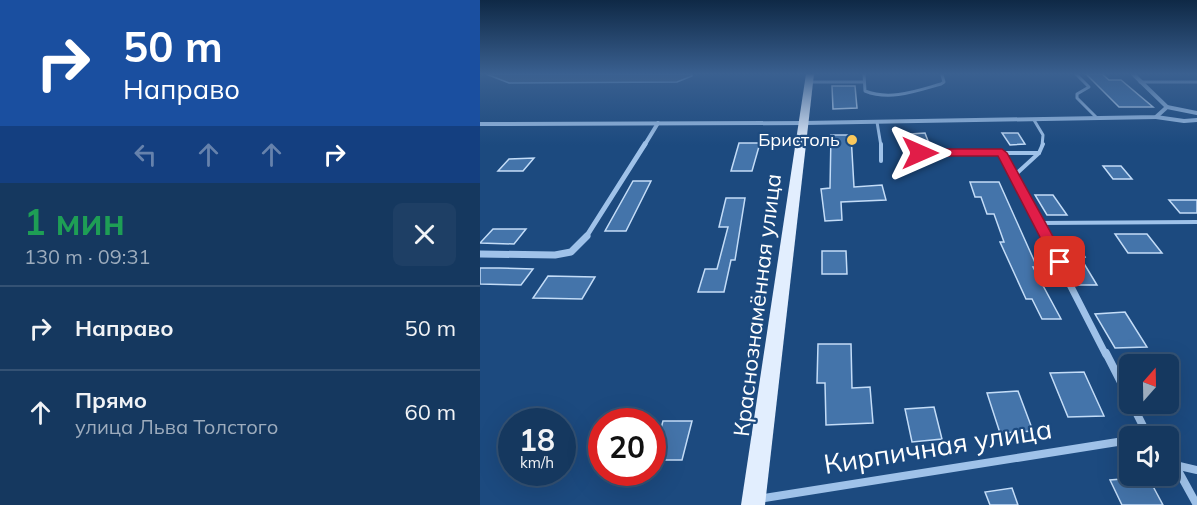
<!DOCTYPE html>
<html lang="ru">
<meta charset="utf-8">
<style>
body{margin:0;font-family:Mulish,sans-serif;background:#1e3f65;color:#f1f3f6;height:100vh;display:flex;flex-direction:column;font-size:22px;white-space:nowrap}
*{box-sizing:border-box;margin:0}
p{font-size:20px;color:#9dacbd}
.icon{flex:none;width:33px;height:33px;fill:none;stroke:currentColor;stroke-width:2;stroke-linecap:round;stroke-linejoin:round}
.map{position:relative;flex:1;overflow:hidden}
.sheet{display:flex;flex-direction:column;background:#15385f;width:480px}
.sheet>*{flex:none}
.top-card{background:#1a4fa0;color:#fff;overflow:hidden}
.needle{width:39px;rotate:20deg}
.tools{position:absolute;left:639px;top:354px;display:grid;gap:12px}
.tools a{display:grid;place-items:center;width:60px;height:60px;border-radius:9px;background:#15385f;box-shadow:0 6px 24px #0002,0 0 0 2px #345274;font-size:30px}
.speed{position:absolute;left:18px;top:408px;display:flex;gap:12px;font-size:30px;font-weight:700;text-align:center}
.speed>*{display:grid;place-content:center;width:78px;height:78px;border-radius:50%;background:#15385f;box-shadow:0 6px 24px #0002,0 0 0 2px #345274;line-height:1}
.speed small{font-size:15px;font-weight:400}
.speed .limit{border:9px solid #d22;background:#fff;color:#111}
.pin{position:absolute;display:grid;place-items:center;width:51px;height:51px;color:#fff;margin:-26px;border-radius:12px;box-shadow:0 3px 9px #0006}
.me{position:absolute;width:66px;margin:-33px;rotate:90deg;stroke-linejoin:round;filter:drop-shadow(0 0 4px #0008)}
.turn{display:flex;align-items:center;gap:21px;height:126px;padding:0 24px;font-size:27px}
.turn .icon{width:78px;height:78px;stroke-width:2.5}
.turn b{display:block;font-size:42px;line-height:51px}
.lanes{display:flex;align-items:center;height:57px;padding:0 24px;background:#0003;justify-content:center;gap:30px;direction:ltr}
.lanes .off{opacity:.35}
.round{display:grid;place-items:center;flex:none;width:63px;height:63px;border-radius:9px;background:#1e3f65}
.summary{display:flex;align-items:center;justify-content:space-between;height:102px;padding:0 24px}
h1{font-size:36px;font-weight:700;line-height:45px;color:#1e9e55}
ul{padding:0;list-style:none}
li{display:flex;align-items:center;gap:18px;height:84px;padding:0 24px;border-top:2px solid #345274}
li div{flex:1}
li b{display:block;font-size:22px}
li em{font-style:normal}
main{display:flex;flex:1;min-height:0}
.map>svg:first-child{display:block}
</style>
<main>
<section class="sheet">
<div class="top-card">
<div class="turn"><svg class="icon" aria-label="right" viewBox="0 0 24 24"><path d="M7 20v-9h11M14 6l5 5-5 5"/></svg><div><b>50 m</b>Направо</div></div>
<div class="lanes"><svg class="icon off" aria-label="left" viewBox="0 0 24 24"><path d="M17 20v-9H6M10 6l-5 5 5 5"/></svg><svg class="icon off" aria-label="ahead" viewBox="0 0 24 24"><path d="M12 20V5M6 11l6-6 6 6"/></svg><svg class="icon off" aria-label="ahead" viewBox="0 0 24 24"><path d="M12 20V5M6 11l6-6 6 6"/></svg><svg class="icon" aria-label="right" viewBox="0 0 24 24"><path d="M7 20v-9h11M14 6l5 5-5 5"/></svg></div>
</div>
<div class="summary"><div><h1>1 мин</h1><p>130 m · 09:31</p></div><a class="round"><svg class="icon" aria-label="close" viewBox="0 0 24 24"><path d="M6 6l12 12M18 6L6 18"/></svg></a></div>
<ul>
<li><svg class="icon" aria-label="right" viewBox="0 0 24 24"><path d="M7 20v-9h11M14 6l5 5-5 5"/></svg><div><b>Направо</b></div><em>50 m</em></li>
<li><svg class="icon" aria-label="ahead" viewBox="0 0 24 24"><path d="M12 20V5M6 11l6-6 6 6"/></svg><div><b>Прямо</b><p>улица Льва Толстого</p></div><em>60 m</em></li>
</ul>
</section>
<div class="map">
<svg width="717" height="505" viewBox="0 0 717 505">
<rect width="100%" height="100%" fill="#1c4a7f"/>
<polygon fill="#43658d" stroke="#92beeb" stroke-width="1.5" points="6,74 212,74 212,76 197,82 29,83"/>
<g fill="#4474aa" stroke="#c3dcf7" stroke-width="1.5">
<polygon points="606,74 622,74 629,80 641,80 673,107 639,107"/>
<polygon points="352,86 375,86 377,108 353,109"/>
<polygon points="445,133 450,146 433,146 430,134"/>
<polygon points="522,133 538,133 545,144 530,145"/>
<polygon points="351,135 371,135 374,187 402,185 406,200 361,202 362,220 345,221 341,189 350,188"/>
<polygon points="259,143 280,143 272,171 251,171"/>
<polygon points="54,158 43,171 18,171 29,159"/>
<polygon points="623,166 641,166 652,179 633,179"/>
<polygon points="153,181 171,181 146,231 125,231"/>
<polygon points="490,182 519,182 557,267 553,267 581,319 562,319 552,299 546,299 520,242 524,242 514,214 507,214 501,197 495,197"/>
<polygon points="555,195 573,195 587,215 567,215"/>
<polygon points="246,198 265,198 255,260 251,260 244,292 218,292 225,269 237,269 248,227 239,227"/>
<polygon points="689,200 717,200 717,213 700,213"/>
<polygon points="13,229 46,229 34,244 0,243"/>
<polygon points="635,234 667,234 682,253 648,253"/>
<polygon points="576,239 595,239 605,257 600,257 617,285 597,285"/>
<polygon points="342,251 366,251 367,274 342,274"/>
<polygon points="0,268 19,268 53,269 41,285 0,284"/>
<polygon points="68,276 115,277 102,299 53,298"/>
<polygon points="645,312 667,347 635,348 615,314"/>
<polygon points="338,344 371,344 372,388 390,387 393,423 346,425 345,383 337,383"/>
<polygon points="604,372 624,416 588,417 570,373"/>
<polygon points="538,391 553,431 520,433 507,393"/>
<polygon points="454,407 462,439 432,442 425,409"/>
<polygon points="183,421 212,421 202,460 172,460"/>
<polygon points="668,477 683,505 642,505 630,480"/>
<polygon points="532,488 538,505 510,505 505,492"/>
</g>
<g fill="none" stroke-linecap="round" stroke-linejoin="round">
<g stroke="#9fc2e9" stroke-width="3">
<path d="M 384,74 L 385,91 C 410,101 436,91 461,84 L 464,82 L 462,75"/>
<polyline points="596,74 609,87 597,94 597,98 617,118"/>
<polyline points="329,82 384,82"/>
<polyline points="660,82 717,82"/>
<polyline points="554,120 563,135 562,146"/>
<polyline points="397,122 401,146"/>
</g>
<g stroke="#9fc2e9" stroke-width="4">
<polyline points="401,144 401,161"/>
<polyline points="440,153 559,153 563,144"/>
<polyline points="535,175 559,153"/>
<polyline points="560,223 717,222"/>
</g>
<g stroke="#9fc2e9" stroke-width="4">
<polyline points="653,74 687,107"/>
<polyline points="676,117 704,121 717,120"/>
<polyline points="0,124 324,123 676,117 687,107 717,113"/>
<polyline points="164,146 178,123"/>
</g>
<g stroke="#9fc2e9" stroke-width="5">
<polyline points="522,153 566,237"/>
<polyline points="106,237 165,144"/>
</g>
<g stroke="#9fc2e9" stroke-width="7">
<polyline points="565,236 626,355"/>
<polyline points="0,254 75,255 91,252 107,236"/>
</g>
<g stroke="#9fc2e9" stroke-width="8">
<polyline points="626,353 650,400"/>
<polyline points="652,404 668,436"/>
<polyline points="688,458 695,465 717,505"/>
<polyline points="695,465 717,470"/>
<polyline points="278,499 650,440"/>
</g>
<polygon fill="#e2eefe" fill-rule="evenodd" points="326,74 334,74 285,505 261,505"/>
</g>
<linearGradient id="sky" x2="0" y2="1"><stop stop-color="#0f2946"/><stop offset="0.51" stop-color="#3a6090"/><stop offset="1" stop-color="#3a6090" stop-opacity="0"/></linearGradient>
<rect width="717" height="145" fill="url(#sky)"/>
<polygon fill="#e11d48" stroke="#92132f" stroke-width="1.5" points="522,149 527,153 587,262 585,266 575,266 518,156 440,156 435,153 440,149"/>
<circle fill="#fac85c" stroke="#1c4a7f" stroke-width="2" cx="372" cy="140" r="6"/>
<g text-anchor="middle" stroke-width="4.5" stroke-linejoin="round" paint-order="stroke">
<g font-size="18" fill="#fff" stroke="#1c4a7f" text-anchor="end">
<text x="360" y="146">Бристоль</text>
</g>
<g font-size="22" fill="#fff" stroke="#1c4a7f">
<text transform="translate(277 305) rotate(-83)" y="8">Краснознамённая улица</text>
</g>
<g font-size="27" fill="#fff" stroke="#1c4a7f">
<text transform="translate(458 447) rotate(-9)" y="9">Кирпичная улица</text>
</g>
</g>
</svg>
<div class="tools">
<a><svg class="needle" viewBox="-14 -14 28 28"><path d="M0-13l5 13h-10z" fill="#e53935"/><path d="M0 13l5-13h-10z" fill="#9dacbd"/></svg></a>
<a><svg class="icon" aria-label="sound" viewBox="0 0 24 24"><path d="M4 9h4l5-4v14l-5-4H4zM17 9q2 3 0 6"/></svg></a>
</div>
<div class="speed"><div>18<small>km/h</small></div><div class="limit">20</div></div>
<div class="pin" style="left:580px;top:262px;background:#d93025"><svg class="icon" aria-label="arrive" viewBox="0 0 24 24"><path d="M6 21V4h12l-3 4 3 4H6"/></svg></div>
<svg class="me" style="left:440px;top:153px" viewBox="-20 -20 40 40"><path d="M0-17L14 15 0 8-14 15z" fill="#e11d48" stroke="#fff" stroke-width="4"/></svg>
</div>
</main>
